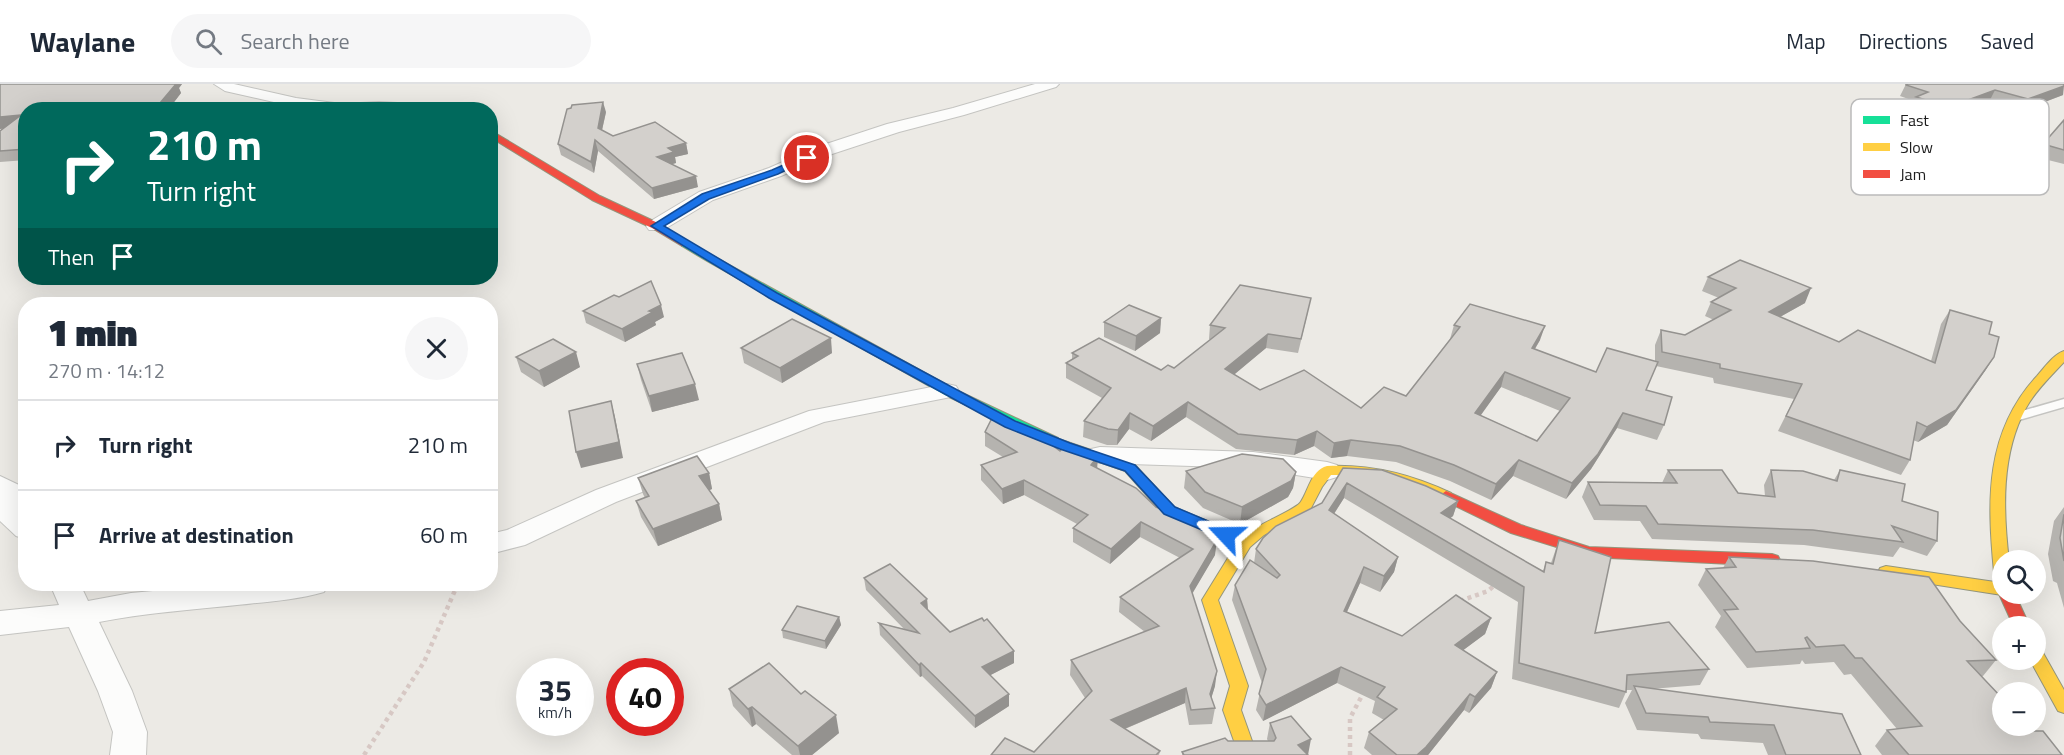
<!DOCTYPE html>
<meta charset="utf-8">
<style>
body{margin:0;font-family:"Titillium Web",sans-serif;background:#f6f6f7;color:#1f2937;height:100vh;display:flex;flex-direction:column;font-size:22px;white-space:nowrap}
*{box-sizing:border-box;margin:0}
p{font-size:20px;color:#747a83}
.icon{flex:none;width:33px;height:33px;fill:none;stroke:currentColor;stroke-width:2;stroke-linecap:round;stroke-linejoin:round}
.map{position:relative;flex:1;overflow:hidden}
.sheet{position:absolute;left:18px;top:213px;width:480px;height:294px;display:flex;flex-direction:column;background:#fff;border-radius:24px;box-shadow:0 6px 24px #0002}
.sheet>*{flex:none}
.banner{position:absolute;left:18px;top:18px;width:480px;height:183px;border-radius:24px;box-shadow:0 6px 24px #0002;background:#00695c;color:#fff;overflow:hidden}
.tools{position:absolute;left:1992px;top:466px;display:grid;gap:12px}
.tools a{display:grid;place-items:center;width:54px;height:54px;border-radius:50%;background:#fff;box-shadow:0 6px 24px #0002;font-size:30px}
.speed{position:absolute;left:516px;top:574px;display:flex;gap:12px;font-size:30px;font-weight:700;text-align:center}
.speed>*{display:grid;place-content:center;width:78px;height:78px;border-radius:50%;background:#fff;box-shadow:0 6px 24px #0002;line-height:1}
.speed small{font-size:15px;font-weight:400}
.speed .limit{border:9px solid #d22;background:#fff;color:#111}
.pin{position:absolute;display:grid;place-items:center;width:51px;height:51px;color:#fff;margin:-26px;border:3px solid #fff;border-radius:50%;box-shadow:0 2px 6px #0007}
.me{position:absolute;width:66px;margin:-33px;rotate:293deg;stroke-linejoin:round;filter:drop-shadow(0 0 4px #0008)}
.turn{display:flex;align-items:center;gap:21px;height:126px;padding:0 30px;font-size:27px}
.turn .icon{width:78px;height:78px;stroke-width:2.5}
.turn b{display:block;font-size:42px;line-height:51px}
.then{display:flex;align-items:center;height:57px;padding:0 30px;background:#0003;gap:12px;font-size:22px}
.round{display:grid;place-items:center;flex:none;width:63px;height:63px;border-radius:32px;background:#f6f6f7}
.head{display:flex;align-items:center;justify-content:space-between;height:102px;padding:0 30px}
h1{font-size:36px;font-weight:800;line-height:45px}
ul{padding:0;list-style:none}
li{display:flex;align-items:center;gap:18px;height:90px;padding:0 30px;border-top:2px solid #e0e1e3}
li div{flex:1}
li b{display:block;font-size:22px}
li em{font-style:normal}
header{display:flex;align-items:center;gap:36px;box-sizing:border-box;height:84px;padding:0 30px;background:#fff;border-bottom:2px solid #e0e1e3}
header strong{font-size:28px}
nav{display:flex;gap:33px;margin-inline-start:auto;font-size:21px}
.search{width:420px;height:54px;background:#f6f6f7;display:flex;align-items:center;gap:15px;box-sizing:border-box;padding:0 21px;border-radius:33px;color:#747a83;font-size:22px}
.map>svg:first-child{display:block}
</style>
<header>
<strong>Waylane</strong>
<div class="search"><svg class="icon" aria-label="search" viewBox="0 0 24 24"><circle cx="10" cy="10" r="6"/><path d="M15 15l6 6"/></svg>Search here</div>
<nav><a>Map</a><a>Directions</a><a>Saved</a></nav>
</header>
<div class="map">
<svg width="2064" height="671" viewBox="0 0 2064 671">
<rect width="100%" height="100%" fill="#eceae5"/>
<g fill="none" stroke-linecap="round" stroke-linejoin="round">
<g stroke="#c4c4c1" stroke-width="3">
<polygon id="lane" points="2064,315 2064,323 2019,336 2013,332 2015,329"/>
</g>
<g stroke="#c4c4c1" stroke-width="2">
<g id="street">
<polygon points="214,0 234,0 296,14 342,20 379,18 435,21 443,26 309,26 225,7"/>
<polygon points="1035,0 1059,0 1056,3 964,31 899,48 829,71 781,92 713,116 663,146 649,146 646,142 649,138 699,108 769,84 817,63 887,40 953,24"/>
<polygon points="947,300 956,302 959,307 956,312 824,338 616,418 525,461 490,470 490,450 507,446 596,406 809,327"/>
<polygon points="1100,363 1253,368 1327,378 1337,381 1341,387 1337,393 1327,396 1253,384 1100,379 1091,377 1087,371 1091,365"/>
<polygon points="0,392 21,402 25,408 26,455 16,452 0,437"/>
<path d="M 50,500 L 80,500 L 88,517 L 131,509 L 229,500 L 328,500 L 324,508 C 296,516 266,518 237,521 C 190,526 144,529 99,538 L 132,607 L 147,648 L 146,671 L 110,671 L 113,648 L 98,607 L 69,543 L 0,551 L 0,527 L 59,521 Z"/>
</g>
</g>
<g stroke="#94967c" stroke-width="2">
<polygon id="fast" points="686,157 954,305 1058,354 1060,357 1053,361 1048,360 945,311 707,177 682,162 681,160"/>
</g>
<g stroke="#94967c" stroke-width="2">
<g id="slow">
<path d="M 2064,267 L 2064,278 C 2051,292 2035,307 2026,324 C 2001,370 2003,426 2009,477 L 2002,477 L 2002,494 L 1996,492 L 1994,488 C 1987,416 1985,348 2037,292 C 2044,284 2054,270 2064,267 Z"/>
<path d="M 1053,353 L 1135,381 L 1174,423 L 1243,452 C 1256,441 1293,427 1300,419 C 1309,407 1310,387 1327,382 C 1371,380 1411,390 1451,409 L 1453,412 L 1446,417 L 1388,395 L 1359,391 L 1331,391 L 1322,403 L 1310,426 L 1264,451 L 1250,463 L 1218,516 L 1248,602 L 1241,626 L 1257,671 L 1239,671 L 1223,626 L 1230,602 L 1202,516 L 1236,461 L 1164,431 L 1125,387 L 1048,360 L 1046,357 L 1048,354 Z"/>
<polygon points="1886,482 2002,499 2002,510 2005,510 2002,511 1880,492 1878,488 1880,484"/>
<polygon points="2036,565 2042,567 2064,606 2064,629 2058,627 2030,576 2036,576"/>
</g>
</g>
<g stroke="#94967c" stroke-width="2">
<g id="jam">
<polygon points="490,46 600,112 660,140 691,160 690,162 682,162 652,144 592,116 490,53"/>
<polygon points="1446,407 1521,441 1589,463 1772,470 1778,472 1780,476 1778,480 1772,482 1589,473 1511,449 1441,415 1439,412"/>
<polygon points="2002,505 2002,510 2015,510 2030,543 2014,543 1999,510"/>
</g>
</g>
<polyline stroke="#d7c8c4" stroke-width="2" stroke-dasharray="2 2" stroke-linecap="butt" points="168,22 220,21"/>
<g stroke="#d7c8c4" stroke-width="4.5" stroke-dasharray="4 4" stroke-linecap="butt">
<polyline points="1460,517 1488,507 1496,500"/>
<polyline points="364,671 424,578 456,504 462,500"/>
<polyline points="1350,671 1350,634 1365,606"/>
</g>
<use href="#lane" fill="#fcfcfb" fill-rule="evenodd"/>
<use href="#street" fill="#fcfcfb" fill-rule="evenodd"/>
<use href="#fast" fill="#16e098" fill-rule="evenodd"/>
<use href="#slow" fill="#ffcf43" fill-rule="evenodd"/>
<use href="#jam" fill="#f24e42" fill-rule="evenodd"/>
</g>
<g fill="#b5b3af" fill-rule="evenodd">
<polygon points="0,0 182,0 179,4 181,9 168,26 26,26 26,76 0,78 0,47 3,44 0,45"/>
<polygon points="1906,0 2063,11 2021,27 1989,18 1943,35 1910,25 1914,17 1900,12"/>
<polygon points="606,28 602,46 613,52 686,59 688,70 675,73 676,79 672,80 698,103 654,115 598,67 594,89 561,71 558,60"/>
<polygon points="2064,36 2064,80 2036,73 2043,60"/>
<path d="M 1708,193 L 1805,219 L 1780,233 L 1839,258 L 1931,277 L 1941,240 L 1950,226 L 1989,250 L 1994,273 L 1985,287 L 1947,341 L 1918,358 L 1913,356 L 1910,376 L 1901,391 L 1778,347 L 1794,315 L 1714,299 L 1713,294 L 1656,282 L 1646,306 L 1664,341 L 1657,356 L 1617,344 L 1591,385 L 1566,415 L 1513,392 L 1491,416 L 1450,397 L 1396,378 L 1347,372 L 1331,374 L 1314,362 L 1294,371 L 1236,365 L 1186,333 L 1151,357 L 1129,345 L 1117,361 L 1107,361 L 1083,353 L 1084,337 L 1102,314 L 1066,294 L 1066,279 L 1072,275 L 1072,269 L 1161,286 L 1174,284 L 1211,256 L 1209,255 L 1210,241 L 1308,228 L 1298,269 L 1266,264 L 1234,290 L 1260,306 L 1361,324 L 1406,312 L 1450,255 L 1454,241 L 1540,256 L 1535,265 L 1596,288 L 1655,278 L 1655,261 L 1661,246 L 1685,251 L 1714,236 L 1705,232 L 1711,218 L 1719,214 L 1702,207 ZM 1501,303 L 1560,327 L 1537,357 L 1480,331 Z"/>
<polygon points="583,227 664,233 655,238 656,241 625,258 586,239"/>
<polygon points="1161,234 1160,249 1135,267 1104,253 1104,238"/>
<polygon points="741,264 832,269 782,299 744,279"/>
<polygon points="516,273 580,283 544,303 521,288"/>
<polygon points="637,280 699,316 652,328 641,296"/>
<polygon points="985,348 1060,367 1098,385 1156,423 1215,471 1192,509 1215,602 1211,614 1215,624 1212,640 1189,641 1185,619 1125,645 1160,667 1159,671 991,671 1034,668 1085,614 1070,591 1071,576 1145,548 1119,528 1120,513 1180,474 1140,453 1110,480 1073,458 1073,444 1077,440 1024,411 1003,420 981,396 981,381 1003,373 985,362"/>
<polygon points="1343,384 1458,417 1453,432 1450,434 1543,487 1546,478 1551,479 1559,456 1595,549 1709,585 1700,601 1651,605 1842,630 1861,671 1768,671 1763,659 1701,655 1698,650 1637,646 1625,619 1632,606 1626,606 1626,608 1619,624 1512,595 1518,518 1344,414 1334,430 1398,473 1394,488 1380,508 1360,499 1347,528 1402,552 1491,534 1485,550 1463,566 1497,588 1491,604 1469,629 1464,626 1428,671 1372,671 1364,664 1369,648 1384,636 1372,629 1375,617 1337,599 1263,637 1256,626 1262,599 1232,516 1235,501 1254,479 1256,465 1322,419"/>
<polygon points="1668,386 1738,409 1765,412 1764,401 1771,386 1834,396 1840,386 1902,417 1937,457 1927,472 1900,463 1893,473 1804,461 1652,455 1640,437 1594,436 1582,413 1588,398 1662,399"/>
<polygon points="1186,387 1296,388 1293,404 1288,413 1240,440 1203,424 1184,404"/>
<polygon points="709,389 712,405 709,406 719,420 722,436 658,462 641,433 636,417 645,414 643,410 638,394"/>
<polygon points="2064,423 2064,524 2057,499 2053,497 2048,470 2054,437"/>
<polygon points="1729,473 1960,537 1996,576 1983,592 1982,592 2002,642 2062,671 1882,671 1875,662 1887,646 1897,645 1851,590 1844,591 1834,578 1805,580 1802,576 1800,580 1747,584 1715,543 1721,532 1698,501 1706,485 1723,484"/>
<polygon points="864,494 927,515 928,526 950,548 1014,567 1014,579 990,591 1009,622 975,644 922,592 920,593 880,551 879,539 904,545 866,506"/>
<polygon points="839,533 841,541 826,565 783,554 782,546"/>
<polygon points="729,605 839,649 812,671 792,671 756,640 752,643 733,622"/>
<polygon points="1270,639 1308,671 1182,671 1182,668 1228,657 1268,657 1267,655"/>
</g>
<g fill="#94928f">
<polygon points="170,0 182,0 179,4 181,9 168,26 150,26"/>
<polygon points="2064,2 2063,11 2021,27 2028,15"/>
<polygon points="1995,6 1989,18 1943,35 1949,23"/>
<polygon points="603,18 606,28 600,55 598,44"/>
<polygon points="21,31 26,42 0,45 0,33"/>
<polygon points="595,56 598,67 594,89 591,78"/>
<polygon points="686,59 688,70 675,73 676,79 659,84 657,73 668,64"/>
<polygon points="696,92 698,103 654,115 652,104"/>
<polygon points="1811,204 1805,219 1762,243 1769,228"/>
<polygon points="661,221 664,233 655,238 656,241 625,258 622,245 649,227"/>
<polygon points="1161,234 1160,249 1135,267 1136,252"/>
<polygon points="1545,242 1540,256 1527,278 1532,264"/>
<polygon points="1268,250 1266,264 1223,300 1225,285"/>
<polygon points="831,254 832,269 782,299 780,284"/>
<polygon points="576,268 580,283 544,303 539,287"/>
<polygon points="1994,273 1985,287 1947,341 1918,358 1927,343"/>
<polygon points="1505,288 1501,303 1471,345 1475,329"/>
<polygon points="695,300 699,316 652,328 649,312"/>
<polygon points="611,317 615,333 623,374 581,384 576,368"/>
<polygon points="1188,318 1186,333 1151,357 1153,342"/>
<polygon points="1130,329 1129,345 1117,361 1118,346"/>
<polygon points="1623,329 1617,344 1591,385 1566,415 1572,399"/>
<polygon points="1317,347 1314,362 1294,371 1297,356"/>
<polygon points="1351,356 1347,372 1331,374 1334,359"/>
<polygon points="1098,372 1097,387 1091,381"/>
<polygon points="1519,376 1513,392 1491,416 1496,400"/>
<polygon points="1296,388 1293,404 1288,413 1240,440 1242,423"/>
<polygon points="709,389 712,405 703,409 699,392"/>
<polygon points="1024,396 1024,411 1003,420 1002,405"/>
<polygon points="1347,399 1344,414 1326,442 1329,426"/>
<polygon points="1458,417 1453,432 1437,445 1441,429"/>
<polygon points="719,420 722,436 658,462 653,445"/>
<polygon points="1141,438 1140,453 1110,480 1111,465"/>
<polygon points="1217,456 1215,471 1188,517 1190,502"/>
<polygon points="1398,473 1394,488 1380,508 1384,492"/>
<polygon points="1364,483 1360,499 1340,543 1344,527"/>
<polygon points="927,515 928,527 921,519"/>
<polygon points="839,533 841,541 826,565 825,557"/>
<polygon points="1491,534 1485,550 1450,576 1455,561"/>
<polygon points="1014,567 1014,579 983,595 982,583"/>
<polygon points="921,579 922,592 920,593 919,581"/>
<polygon points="1341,583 1337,599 1263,637 1266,621"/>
<polygon points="1217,587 1215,602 1208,625 1210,610"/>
<polygon points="1497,588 1491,604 1469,629 1475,613"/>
<polygon points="1186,604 1185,619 1110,651 1111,636"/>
<polygon points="1009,610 1009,622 975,644 975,632"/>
<polygon points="1470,610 1464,626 1428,671 1417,671"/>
<polygon points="752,623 756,640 752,643 748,625"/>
<polygon points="836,631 839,649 812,671 800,671 798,662"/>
<polygon points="1311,655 1308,671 1298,661"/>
</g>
<g fill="#d3d0cc" stroke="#94928f" stroke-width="1.5" fill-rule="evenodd">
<polygon points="0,0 176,0 155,25 26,26 26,65 0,67 0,47 21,31 0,33"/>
<polygon points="1906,0 2064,0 2064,2 2028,15 1995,6 1949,23 1916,13 1928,8 1906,1"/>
<polygon points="603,18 598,44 613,52 655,38 686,59 668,64 674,68 657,73 696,92 652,104 595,56 591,78 558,60 567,25 571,24 572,21"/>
<polygon points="2064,36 2064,66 2043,60"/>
<polygon points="1740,176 1811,204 1769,228 1839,258 1858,246 1935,279 1950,226 1992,238 1989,250 1999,253 1994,273 1956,326 1927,343 1917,338 1910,376 1786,332 1802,300 1720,284 1720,280 1662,268 1661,246 1685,251 1731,226 1711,218 1736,204 1708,193"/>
<polygon points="651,197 661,221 649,227 653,228 622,245 583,227 614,211 619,213"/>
<path d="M 1240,201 L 1311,214 L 1301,255 L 1268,250 L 1225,285 L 1260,306 L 1304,286 L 1361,324 L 1384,303 L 1406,312 L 1460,243 L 1454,241 L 1470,220 L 1545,242 L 1532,264 L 1596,288 L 1607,264 L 1658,278 L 1646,306 L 1672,313 L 1664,341 L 1623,329 L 1598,370 L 1572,399 L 1519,376 L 1496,400 L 1454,381 L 1400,362 L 1351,356 L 1334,359 L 1317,347 L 1297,356 L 1238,350 L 1188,318 L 1153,342 L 1130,329 L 1118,346 L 1108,345 L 1084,337 L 1111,304 L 1066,279 L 1078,272 L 1072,269 L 1099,254 L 1161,286 L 1168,281 L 1174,284 L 1225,244 L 1210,241 ZM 1505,288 L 1570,314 L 1537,357 L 1475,329 Z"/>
<polygon points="1129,221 1161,234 1136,252 1104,238"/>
<polygon points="792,235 831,254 780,284 741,264"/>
<polygon points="553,255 576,268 539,287 516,273"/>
<polygon points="682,269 695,300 649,312 637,280"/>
<polygon points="611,317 619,358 576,368 569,327"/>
<polygon points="995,334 1037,350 1060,367 1066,360 1098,372 1091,381 1136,404 1156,423 1185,435 1217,456 1190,502 1217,587 1210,610 1215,624 1191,626 1186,604 1111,636 1160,667 1156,671 991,671 1005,654 1034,668 1092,607 1071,576 1159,542 1120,513 1193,465 1141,438 1111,465 1073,444 1088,431 1024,396 1002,405 981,381 1017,368 985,348 991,336"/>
<polygon points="1242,370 1283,375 1296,388 1291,397 1242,423 1205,408 1186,387"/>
<polygon points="697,372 709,389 699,392 719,420 653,445 636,417 649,412 638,394"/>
<polygon points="1343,384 1382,386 1426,402 1458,417 1441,429 1544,488 1546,478 1553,480 1559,456 1611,473 1595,549 1669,538 1709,585 1627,591 1626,608 1519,579 1524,503 1347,399 1329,426 1398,473 1384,492 1364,483 1344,527 1402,552 1456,511 1491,534 1455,561 1497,588 1475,613 1470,610 1426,663 1417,671 1397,671 1369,648 1397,625 1377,613 1385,603 1341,583 1266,621 1259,610 1266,585 1235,501 1250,476 1277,494 1280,491 1256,465 1263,454 1276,442 1322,419"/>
<polygon points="1668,386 1722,386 1738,409 1775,413 1771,386 1803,387 1837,397 1840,386 1905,400 1902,417 1938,428 1937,457 1892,442 1903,458 1813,446 1658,440 1646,422 1600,421 1588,398 1677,399"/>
<polygon points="2064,430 2064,477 2060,454"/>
<polygon points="1729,473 1813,477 1929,493 1960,537 1996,576 1967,577 2002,614 2002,642 2030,642 2034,647 2043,647 2062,671 1909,671 1887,646 1922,642 1862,574 1855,574 1844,561 1816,563 1807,553 1805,554 1810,564 1756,568 1724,526 1738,525 1706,485 1736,483"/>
<polygon points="890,480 927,515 921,519 950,548 982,534 984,537 987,535 1014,567 982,583 1009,610 975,632 921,579 919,581 879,539 919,549 864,494"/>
<polygon points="797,522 839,533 825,557 782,546"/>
<polygon points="769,579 801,610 805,607 836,631 798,662 752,623 748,625 729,605"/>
<polygon points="1634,602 1842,630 1861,671 1786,671 1774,641 1710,638 1708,633 1646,629"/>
<polygon points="1291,632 1311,655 1298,661 1308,671 1184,671 1182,668 1225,654 1228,657 1274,657 1276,654 1270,639"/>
</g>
<polygon fill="#1a73e8" stroke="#114b97" stroke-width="1.5" points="804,72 812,74 778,90 709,115 664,142 777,209 1015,337 1070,359 1135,381 1175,423 1232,447 1234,451 1232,454 1221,454 1164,430 1125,387 1060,365 1005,343 769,214 651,142 702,110 772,86"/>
<rect x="1851" y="15" width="198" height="96" rx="9" fill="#fff" stroke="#bbb" stroke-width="1.5"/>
<rect x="1863" y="32" width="27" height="8" fill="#16e098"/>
<rect x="1863" y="59" width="27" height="8" fill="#ffcf43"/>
<rect x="1863" y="86" width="27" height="8" fill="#f24e42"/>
<g font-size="16" fill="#1d1d1d">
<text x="1900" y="42">Fast</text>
<text x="1900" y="69">Slow</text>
<text x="1900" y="96">Jam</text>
</g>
</svg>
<div class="tools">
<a><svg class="icon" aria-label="search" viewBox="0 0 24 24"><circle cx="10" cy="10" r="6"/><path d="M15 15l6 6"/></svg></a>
<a>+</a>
<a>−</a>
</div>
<div class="speed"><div>35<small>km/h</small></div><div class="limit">40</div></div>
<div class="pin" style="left:807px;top:74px;background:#d93025"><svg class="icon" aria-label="arrive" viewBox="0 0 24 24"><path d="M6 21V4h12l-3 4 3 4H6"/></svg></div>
<svg class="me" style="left:1226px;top:451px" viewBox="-20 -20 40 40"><path d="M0-17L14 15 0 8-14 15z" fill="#1a73e8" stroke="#fff" stroke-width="4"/></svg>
<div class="banner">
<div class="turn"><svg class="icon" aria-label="right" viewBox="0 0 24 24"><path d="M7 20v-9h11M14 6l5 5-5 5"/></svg><div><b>210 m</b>Turn right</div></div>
<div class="then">Then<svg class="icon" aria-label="arrive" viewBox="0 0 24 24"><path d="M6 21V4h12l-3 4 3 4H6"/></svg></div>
</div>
<section class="sheet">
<div class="head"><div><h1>1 min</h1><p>270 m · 14:12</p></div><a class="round"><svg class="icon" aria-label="close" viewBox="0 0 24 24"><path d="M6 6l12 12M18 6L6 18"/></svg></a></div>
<ul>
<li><svg class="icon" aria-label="right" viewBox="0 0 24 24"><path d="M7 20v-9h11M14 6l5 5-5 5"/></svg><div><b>Turn right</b></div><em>210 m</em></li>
<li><svg class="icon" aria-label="arrive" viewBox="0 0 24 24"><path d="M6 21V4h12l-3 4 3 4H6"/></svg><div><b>Arrive at destination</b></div><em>60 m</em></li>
</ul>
</section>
</div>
